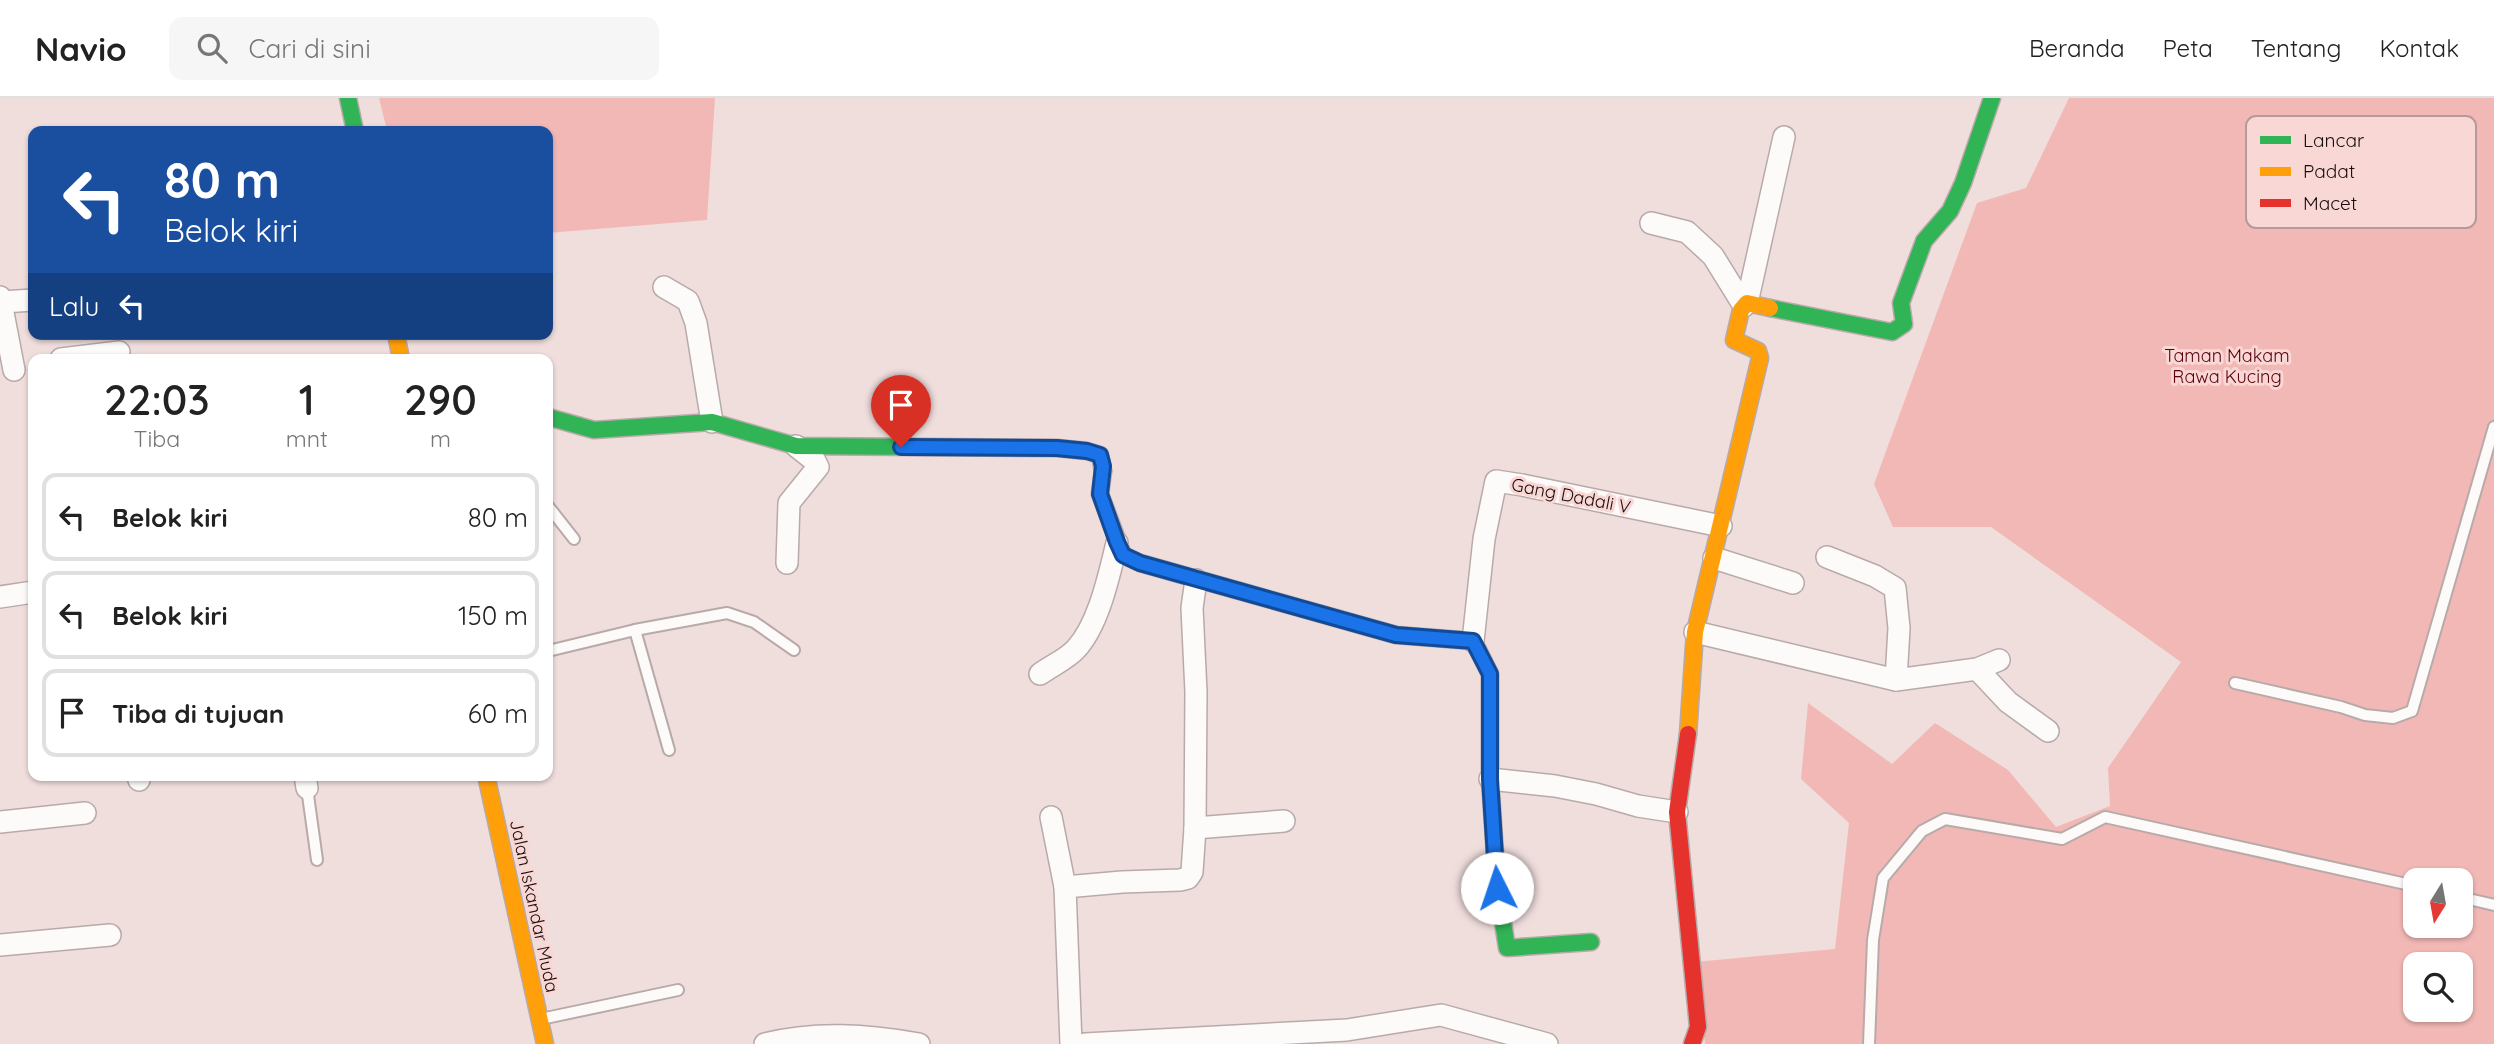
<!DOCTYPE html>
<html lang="id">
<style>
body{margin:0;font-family:Quicksand,sans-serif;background:#f6f6f6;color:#222;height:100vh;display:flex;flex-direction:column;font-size:26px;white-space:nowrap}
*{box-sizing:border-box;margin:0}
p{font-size:23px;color:#767676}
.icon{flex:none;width:38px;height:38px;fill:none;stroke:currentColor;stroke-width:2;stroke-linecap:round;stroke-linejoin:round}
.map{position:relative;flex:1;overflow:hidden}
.sheet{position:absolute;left:28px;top:256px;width:525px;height:427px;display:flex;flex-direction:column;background:#fff;border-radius:14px;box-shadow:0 2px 5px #0004}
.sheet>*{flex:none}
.banner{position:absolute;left:28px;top:28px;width:525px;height:214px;border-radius:14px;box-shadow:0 2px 5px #0004;background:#1a4fa0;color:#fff;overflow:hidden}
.needle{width:46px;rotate:191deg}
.tools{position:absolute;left:2403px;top:770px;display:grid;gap:14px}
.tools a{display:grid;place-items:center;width:70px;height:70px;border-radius:14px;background:#fff;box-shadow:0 2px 5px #0004;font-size:35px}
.pin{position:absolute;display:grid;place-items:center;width:60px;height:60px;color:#fff;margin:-72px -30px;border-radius:50% 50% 50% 0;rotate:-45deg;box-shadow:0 0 7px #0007}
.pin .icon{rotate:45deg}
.me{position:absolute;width:77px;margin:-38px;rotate:356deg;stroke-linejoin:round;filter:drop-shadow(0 0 5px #0008)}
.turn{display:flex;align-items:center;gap:24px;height:147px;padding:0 21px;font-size:32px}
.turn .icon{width:91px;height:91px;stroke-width:2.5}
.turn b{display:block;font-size:49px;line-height:60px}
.then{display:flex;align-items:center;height:66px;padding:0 21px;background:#0003;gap:14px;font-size:26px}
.eta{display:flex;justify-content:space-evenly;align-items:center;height:119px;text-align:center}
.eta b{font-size:42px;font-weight:600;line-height:49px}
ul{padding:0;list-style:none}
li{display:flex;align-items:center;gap:21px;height:88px;margin:0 14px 10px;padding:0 7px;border:4px solid #e0e0e0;border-radius:14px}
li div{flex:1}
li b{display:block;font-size:26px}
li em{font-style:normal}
header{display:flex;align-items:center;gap:42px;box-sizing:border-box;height:98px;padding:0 35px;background:#fff;border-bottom:2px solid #e0e0e0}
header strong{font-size:33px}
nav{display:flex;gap:38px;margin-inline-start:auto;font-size:24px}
.search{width:490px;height:63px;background:#f6f6f6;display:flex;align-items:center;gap:18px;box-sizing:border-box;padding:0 24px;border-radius:14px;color:#767676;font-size:26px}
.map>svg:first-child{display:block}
</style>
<header>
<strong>Navio</strong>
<div class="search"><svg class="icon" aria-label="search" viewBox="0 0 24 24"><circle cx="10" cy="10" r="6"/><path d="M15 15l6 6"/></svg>Cari di sini</div>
<nav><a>Beranda</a><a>Peta</a><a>Tentang</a><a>Kontak</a></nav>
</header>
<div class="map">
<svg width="2494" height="946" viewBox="0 0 2494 946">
<rect width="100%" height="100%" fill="#f0dedd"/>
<g fill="#f2b8b5" fill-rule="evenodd">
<polygon points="379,0 715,0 707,122 548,135 548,33 387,33"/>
<path d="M 2069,0 L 2494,0 L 2494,946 L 1705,946 L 1695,864 L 1835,851 L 1849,725 L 1801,681 L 1808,605 L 1892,666 L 1935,625 L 2008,672 L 2056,729 L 2110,708 L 2108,670 L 2181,564 L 1991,429 L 1893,429 L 1874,386 L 1977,105 L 2026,90 ZM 2415,782 L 2460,782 L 2460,828 L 2415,828 ZM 2415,866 L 2460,866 L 2460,912 L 2415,912 Z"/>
</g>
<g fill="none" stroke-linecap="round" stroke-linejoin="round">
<g stroke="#b8aaa9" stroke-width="14">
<g id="lane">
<polyline points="548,408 574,441"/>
<polyline points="635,532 669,652"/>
<polyline points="548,553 635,532 727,515 754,524 794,552"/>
<polyline points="2235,585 2341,609 2365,617 2393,620 2412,613 2494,329"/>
<polyline points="307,690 317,762"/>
<polyline points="2460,799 2494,807"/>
<polyline points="541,921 678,892"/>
<polyline points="1869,946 1873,842 1883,780 1922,733 1945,721 2062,741 2105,719 2415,788"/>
</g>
</g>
<g stroke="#b8aaa9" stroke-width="24">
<g id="street">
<polyline points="1651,125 1687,134 1713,158 1744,208"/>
<polyline points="664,189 688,203 696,225 712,324"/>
<polyline points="0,199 14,272"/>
<polyline points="2,204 33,202"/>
<polyline points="1747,205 1784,39"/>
<polyline points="61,261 119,254"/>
<polyline points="1827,459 1875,478 1895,490 1899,530 1896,582"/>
<polyline points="1714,460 1793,485"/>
<polyline points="787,465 789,405 818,369 815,363 796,348"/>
<polyline points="0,499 33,494"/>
<polyline points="1695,534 1896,582 1977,571 1999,562"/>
<polyline points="1473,543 1484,441 1496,383 1522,387 1721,428"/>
<polyline points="1977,571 2008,604 2048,633"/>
<path d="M 1040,576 C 1051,568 1067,561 1076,551 C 1099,526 1109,477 1117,445"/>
<polyline points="138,677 139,682"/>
<polyline points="305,677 307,690"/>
<polyline points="1490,681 1555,688 1596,696 1638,708 1677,714"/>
<polyline points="1051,719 1065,789 1071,946"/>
<polyline points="0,724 85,715"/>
<polyline points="1195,730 1284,723"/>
<polyline points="1065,789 1122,784 1180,782 1188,780 1192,774 1195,730 1196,594 1192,510 1196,482"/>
<polyline points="0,847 110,837"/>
<path d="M 765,946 C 816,933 868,937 919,946"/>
<polyline points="1085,946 1347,932 1441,917 1547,946"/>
</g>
</g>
<g stroke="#b8aaa9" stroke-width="19">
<g id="fast">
<polyline points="348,0 355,33"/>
<polyline points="1770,210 1892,234 1904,226 1901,205 1924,143 1950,113 1963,85 1992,0"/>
<polyline points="548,319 594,332 712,324 796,348 1057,350 1087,353 1100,357 1103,373"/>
<polyline points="1497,786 1507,850 1591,844"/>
</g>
</g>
<g stroke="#b8aaa9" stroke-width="19">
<g id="slow">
<polyline points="396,236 401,261"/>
<polyline points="1103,373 1100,396 1123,457 1140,465 1396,537 1473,543 1478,552"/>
<polyline points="1688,636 1695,534 1760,260 1758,253 1734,242 1741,212 1747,205 1770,210"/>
<polyline points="486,677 545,946"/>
</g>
</g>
<g stroke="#b8aaa9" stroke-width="19">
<g id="jam">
<polyline points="1478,552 1490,576 1490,681 1497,786"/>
<polyline points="1688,636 1677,714 1698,929 1692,946"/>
</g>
</g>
<use href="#lane" stroke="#fdfafa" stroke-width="10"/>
<use href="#street" stroke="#fdfafa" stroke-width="21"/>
<use href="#fast" stroke="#30b455" stroke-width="16"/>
<use href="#slow" stroke="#ff9f0a" stroke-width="16"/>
<use href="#jam" stroke="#e5322d" stroke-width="16"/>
</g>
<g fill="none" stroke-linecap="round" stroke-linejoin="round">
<g stroke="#114b97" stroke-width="18">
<polyline id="route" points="901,349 1057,350 1087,353 1100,357 1103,368 1100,396 1117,444 1123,457 1140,465 1396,537 1473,543 1490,576 1490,681 1497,790"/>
</g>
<use href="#route" stroke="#1a73e8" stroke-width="12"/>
</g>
<g text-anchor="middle" stroke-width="6" stroke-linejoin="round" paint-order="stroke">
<g font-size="18" fill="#5b020c" stroke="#f8d7d5">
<text x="2227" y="264">Taman Makam<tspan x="2227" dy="21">Rawa Kucing</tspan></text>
</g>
<g font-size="18" fill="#180d0c" stroke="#f8d7d5">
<text transform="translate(1571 398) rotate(11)" y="6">Gang Dadali V</text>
<text transform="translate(534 808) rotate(78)" y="6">Jalan Iskandar Muda</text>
</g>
</g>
<rect x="2246" y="18" width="230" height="112" rx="10" fill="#f8d7d5" stroke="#b59a99" stroke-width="2"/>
<rect x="2260" y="38" width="31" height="8" fill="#30b455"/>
<rect x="2260" y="69" width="31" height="9" fill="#ff9f0a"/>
<rect x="2260" y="101" width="31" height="8" fill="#e5322d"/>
<g font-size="19" fill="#180d0c">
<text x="2303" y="49">Lancar</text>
<text x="2303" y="80">Padat</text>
<text x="2303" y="112">Macet</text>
</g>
</svg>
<div class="tools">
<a><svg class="needle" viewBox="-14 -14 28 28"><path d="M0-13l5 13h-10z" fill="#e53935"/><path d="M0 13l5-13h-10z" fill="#767676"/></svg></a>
<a><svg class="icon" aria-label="search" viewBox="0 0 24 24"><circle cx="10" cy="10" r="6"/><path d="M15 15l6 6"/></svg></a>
</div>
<div class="pin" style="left:901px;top:349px;background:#d93025"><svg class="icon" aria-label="arrive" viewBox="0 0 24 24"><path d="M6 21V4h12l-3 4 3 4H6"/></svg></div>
<svg class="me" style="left:1497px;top:790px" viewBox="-20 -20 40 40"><circle r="19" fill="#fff"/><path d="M0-13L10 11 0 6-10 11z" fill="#1a73e8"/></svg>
<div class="banner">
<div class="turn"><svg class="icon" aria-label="left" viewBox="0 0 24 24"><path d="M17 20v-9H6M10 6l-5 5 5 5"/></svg><div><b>80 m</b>Belok kiri</div></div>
<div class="then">Lalu<svg class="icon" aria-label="left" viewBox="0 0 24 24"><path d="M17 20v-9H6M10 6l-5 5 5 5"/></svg></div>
</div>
<section class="sheet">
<div class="eta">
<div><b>22:03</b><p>Tiba</p></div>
<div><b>1</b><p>mnt</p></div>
<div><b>290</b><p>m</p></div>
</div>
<ul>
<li><svg class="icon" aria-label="left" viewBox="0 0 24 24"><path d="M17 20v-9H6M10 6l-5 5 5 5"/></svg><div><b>Belok kiri</b></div><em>80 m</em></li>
<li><svg class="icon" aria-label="left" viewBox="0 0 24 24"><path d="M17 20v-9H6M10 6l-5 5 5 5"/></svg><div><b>Belok kiri</b></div><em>150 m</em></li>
<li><svg class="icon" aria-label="arrive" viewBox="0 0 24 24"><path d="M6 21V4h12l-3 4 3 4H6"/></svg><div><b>Tiba di tujuan</b></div><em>60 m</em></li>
</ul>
</section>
</div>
